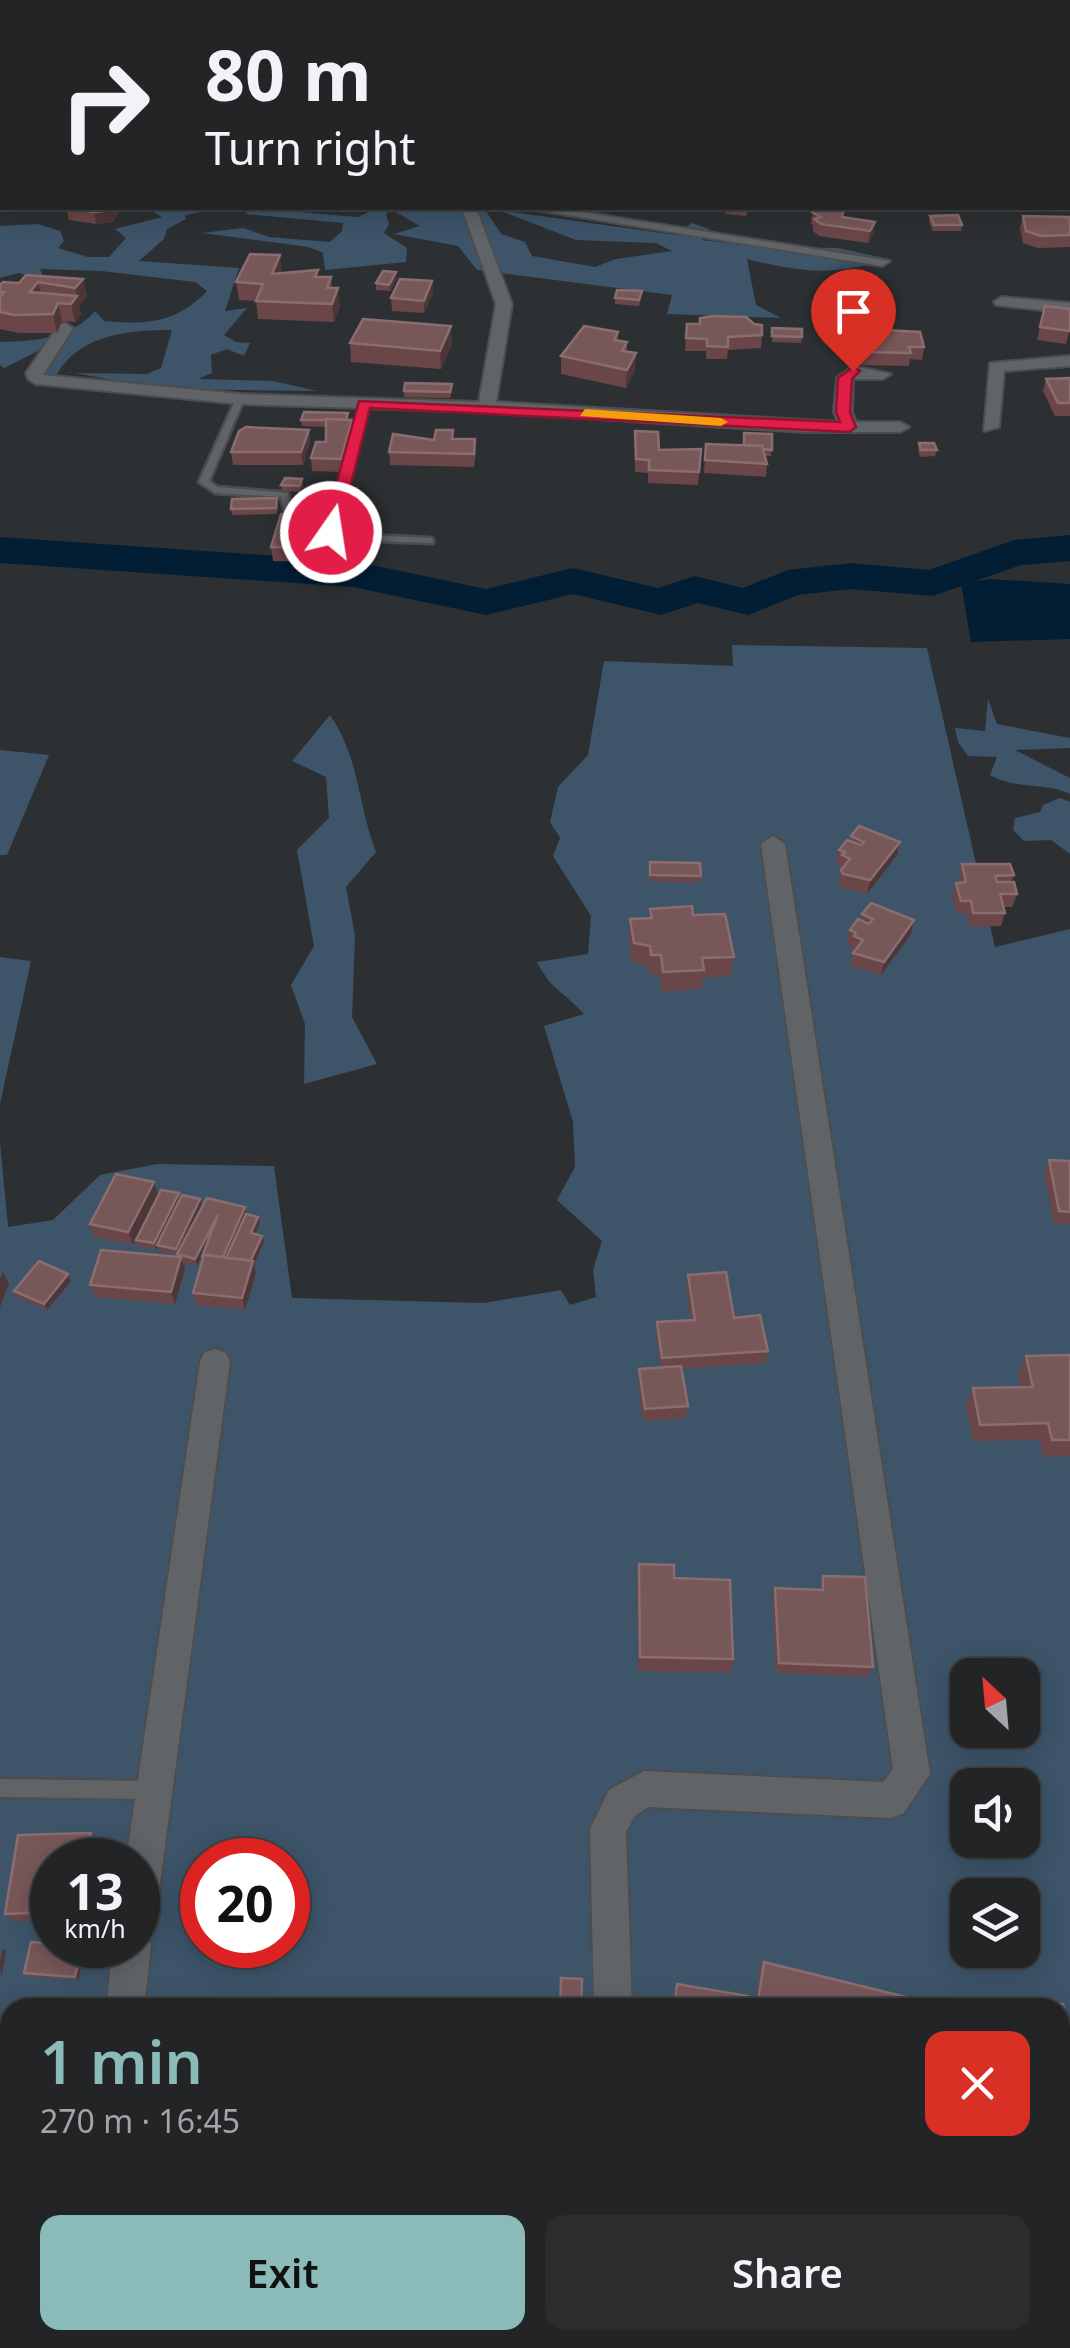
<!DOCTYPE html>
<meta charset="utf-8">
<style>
body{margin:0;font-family:"Noto Sans",sans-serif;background:#2a2c2e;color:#f1f3f6;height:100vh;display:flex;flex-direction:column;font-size:38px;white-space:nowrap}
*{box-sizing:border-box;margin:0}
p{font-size:32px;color:#a2a4a7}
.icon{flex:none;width:55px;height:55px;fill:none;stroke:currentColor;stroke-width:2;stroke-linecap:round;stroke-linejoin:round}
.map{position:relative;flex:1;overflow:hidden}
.details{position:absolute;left:0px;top:1998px;width:1070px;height:352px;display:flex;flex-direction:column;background:#222426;border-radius:30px 30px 0 0;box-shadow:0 5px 25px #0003,0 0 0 2px #3f4143}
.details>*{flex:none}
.top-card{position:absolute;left:0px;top:0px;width:1070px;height:210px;box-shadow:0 5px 25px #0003,0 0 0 2px #3f4143;background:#222426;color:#f1f3f6;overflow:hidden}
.needle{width:65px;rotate:334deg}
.controls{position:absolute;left:950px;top:1658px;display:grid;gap:20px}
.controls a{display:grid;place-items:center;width:90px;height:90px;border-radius:20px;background:#222426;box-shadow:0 5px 25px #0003,0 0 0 2px #3f4143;font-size:50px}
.speed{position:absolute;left:30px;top:1838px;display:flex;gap:20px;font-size:50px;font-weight:700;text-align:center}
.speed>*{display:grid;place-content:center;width:130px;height:130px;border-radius:50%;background:#222426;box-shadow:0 5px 25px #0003,0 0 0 2px #3f4143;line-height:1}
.speed small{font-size:25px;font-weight:400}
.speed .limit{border:15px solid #d22;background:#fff;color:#111}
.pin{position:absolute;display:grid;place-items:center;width:85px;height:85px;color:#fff;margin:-102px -42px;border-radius:50% 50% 50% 0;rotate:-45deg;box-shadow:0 0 10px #0007}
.pin .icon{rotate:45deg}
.me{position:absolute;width:110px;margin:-55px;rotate:13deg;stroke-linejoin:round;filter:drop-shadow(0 0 8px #0008)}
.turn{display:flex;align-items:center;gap:35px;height:210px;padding:0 40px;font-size:45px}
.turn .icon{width:130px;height:130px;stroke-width:2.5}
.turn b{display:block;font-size:70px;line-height:85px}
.round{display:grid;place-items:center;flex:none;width:105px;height:105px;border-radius:20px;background:#2a2c2e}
.summary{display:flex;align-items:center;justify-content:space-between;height:170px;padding:0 40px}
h1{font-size:60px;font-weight:600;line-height:75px;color:#8bbbb9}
.button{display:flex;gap:20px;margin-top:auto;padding:20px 40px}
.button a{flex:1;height:115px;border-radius:20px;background:#8bbbb9;color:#111;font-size:40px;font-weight:600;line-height:115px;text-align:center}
.button a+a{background:#2a2c2e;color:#f1f3f6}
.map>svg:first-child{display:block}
</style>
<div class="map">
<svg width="1070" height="2348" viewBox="0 0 1070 2348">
<rect width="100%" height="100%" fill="#2d3032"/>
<g fill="#3d5469" fill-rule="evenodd">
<path d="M 146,208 L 225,208 L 185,215 L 186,219 L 167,229 L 164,239 L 139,261 L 239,268 L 225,311 L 247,308 L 224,335 L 236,342 L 250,343 L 244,356 L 227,349 L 211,355 L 212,373 L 198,379 L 273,381 L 317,391 L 160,389 L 75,373 L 147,374 L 161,368 L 172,330 C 126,330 74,335 53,382 L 35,369 L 56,342 L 4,368 L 0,365 L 0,342 C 35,341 71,339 95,311 L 104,321 C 146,325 177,323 207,291 L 195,282 L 101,271 L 40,269 L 45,282 L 19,273 L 0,278 L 0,226 L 38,224 L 60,231 L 64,241 L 58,248 L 88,257 L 109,257 L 126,238 L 115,229 L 162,217 Z"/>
<polygon points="251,208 358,217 377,208 393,208 386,214 389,224 384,233 407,248 406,262 325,270 323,253 309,247 202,233 243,228 269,237 330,242 342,231 343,223 245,214"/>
<path d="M 408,208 L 484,208 L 501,234 L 525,242 L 532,256 L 595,267 L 616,259 L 672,251 L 656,243 L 576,240 L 498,210 L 676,235 L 692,223 L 709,229 L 702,240 L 727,243 L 750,238 L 771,247 L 838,248 L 889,259 C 833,276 803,273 747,259 L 756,305 L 781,318 L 667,314 L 672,295 L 477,270 L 458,246 L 394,234 L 420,226 L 394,211 Z"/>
<path d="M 732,645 L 927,648 L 995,947 L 1070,929 L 1070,2348 L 0,2348 L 0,1142 L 8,1227 L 53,1220 L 100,1175 L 157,1164 L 274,1166 L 292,1298 L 484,1303 L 561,1290 L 570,1305 L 596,1297 L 593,1270 L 602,1241 L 557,1200 L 575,1167 L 573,1122 L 544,1026 L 584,1014 C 564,991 553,993 537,962 L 588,954 L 591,916 L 553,856 L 560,838 L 550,822 L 558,787 L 588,755 L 604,661 L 733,666 ZM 968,1675 L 1022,1675 L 1022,1730 L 968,1730 ZM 968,1785 L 1022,1785 L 1022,1840 L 968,1840 ZM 52,1860 L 138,1860 L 138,1945 L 52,1945 ZM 202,1860 L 288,1860 L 288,1945 L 202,1945 ZM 968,1895 L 1022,1895 L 1022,1950 L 968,1950 ZM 10,2008 L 1060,2008 L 1060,2340 L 10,2340 Z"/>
<path d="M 988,699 L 997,724 L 1070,738 L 1070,748 L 1015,750 L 1070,778 L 1070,794 C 1045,782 1016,790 990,775 L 997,757 L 968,756 L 958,742 L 955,728 L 985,731 Z"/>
<path d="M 330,715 C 360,759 357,802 376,852 L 346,887 L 355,935 L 352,1017 L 377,1064 L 304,1084 L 305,1024 L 291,985 L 314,946 L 297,850 L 329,818 L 326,777 L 292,761 Z"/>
<polygon points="0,750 49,755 7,855 0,855"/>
<polygon points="1060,798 1070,802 1070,854 1051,840 1024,841 1013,830 1015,818 1040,812 1043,805"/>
<polygon points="0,957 31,961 0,1104"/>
</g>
<polygon fill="#021e35" points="991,579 1070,584 1070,639 971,642 961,583"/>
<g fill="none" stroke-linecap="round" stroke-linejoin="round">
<polygon fill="#021e35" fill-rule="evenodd" points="1070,535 1070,561 1021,565 933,596 851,589 798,595 748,615 698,603 661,615 573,594 486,615 353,587 0,563 0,537 353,561 486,589 573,568 658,588 695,576 743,588 788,570 851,563 929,570 1014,540"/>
<g stroke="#4c4d4f" stroke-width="5">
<g id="service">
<polygon points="245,0 332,0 342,2 246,2"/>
<polygon points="1068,25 1070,26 1070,30 1068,29"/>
<rect x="1068" y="121" width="2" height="4"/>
<polygon points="240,396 244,399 209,481 217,487 288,493 290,511 284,511 281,497 215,493 199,482 236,399"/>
<polygon points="364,401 368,404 336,530 344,534 430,538 433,539 433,543 342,540 326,531 360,404"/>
<polygon points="0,1779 151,1781 157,1784 160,1790 157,1796 151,1799 0,1797"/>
</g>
</g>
<g stroke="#4c4d4f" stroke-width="4">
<g id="minor">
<rect x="380" y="0" width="12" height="2"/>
<polygon points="462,208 476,208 512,304 496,402 838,422 834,412 837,378 853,366 891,374 883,379 853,379 852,412 856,422 900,422 909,427 900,432 804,432 487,412 240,404 36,384 28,379 26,373 59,325 65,323 73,328 43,375 240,394 479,402 496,304"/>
<polygon points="524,208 557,208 890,261 882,266"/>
<polygon points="1002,297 1070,303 1070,313 996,305 994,302"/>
<polygon points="1070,356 1070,366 1004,371 999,427 984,431 990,363"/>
<polygon points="773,836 785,844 930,1774 904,1813 891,1818 648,1807 635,1816 626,1832 632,2008 594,2008 590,1829 609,1790 644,1771 883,1782 893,1769 761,844"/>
<polygon points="215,1349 226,1353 230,1362 157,1905 151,1918 138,1924 138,1860 126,1860 200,1362 204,1353"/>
<polygon points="138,1928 145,1932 151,1945 144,2008 106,2008 113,1945 138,1945"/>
<polygon points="61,2340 105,2340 104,2348 60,2348"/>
<rect x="601" y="2340" width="44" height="8"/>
</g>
</g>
<use href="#service" fill="#616467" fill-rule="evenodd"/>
<use href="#minor" fill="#616467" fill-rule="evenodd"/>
</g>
<g fill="#6b4648">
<polygon points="429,0 477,0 472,2 429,2"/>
<polygon points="45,208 120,208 121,209 113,222 96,224 69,220 67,212 46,211"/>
<polygon points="726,208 748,210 746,216 725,214"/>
<polygon points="814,208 845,208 843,217 875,222 873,234 868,243 819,236 813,231 813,225 811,224"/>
<polygon points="930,216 962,225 961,231 933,231 929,222"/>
<polygon points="1023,216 1070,217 1070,247 1038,248 1023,243 1020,228"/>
<polygon points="282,273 331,277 332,288 340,306 334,322 258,319 256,301 239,300 236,282"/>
<polygon points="397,278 390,291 376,290 376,283"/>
<polygon points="83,279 87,297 79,306 81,314 75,322 62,321 57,333 19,333 0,329 0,285"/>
<polygon points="432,281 433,293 424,313 392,311 391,298"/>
<polygon points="615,298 641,298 639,306 615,304"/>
<polygon points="1045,306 1070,329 1066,344 1037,340"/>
<polygon points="687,324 762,335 761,348 728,350 727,359 706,359 706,351 685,351"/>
<polygon points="772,328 802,337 801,343 772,342"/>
<polygon points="849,328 924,347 922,360 910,359 909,366 859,365 857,351 849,350 847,340"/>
<polygon points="618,332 618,340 627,342 627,352 635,371 626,388 561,374 561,356"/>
<polygon points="350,343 452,344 441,369 351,362"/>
<polygon points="1070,378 1070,416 1055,416 1043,391 1046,379"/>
<polygon points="452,390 450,398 404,397 404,391"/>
<polygon points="301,420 348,420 353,433 342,472 312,471 311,458 326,442 326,427 302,426"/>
<polygon points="309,430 310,443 303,465 233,465 231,452"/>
<polygon points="453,430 453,439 476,452 474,467 390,465 389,452 434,440"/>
<polygon points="635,431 659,450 701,449 698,485 648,483 648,473 635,472"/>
<polygon points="772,434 771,456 765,456 767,464 766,477 704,473 706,444 743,445"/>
<polygon points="919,443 937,450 935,456 920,457 918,450"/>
<polygon points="302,479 303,485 300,492 282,491 281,485"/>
<polygon points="278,505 277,514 232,515 231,509"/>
<polygon points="317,528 309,562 273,561 271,547"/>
<polygon points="851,836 900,842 897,855 867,894 840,887 838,884 841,870 839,869 840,865 836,863 839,850 850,841"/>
<polygon points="650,862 701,876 700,883 649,881"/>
<polygon points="962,864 1014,875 1011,882 1017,894 1012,907 1004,907 1005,913 1001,926 970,927 967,914 957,914 952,896 956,883 960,883 959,878"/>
<polygon points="650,909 693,915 734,957 731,976 703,978 702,989 662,992 659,974 650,975 648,966 632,962 629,939 630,919 650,918"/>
<polygon points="862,914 914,920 911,934 881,975 850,966 854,951 851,949 852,946 847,944 850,930 861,920"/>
<polygon points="1049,1160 1070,1161 1070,1224 1054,1224 1044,1173"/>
<polygon points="179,1193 180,1199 202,1205 190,1229 245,1207 246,1213 244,1217 258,1217 260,1223 255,1234 264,1242 254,1264 256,1273 245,1310 197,1305 193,1293 203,1261 203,1255 197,1265 183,1262 185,1269 175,1304 95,1297 90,1285 178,1256 177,1255 160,1251 158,1246 156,1250 138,1246 136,1240"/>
<polygon points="158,1194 133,1245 94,1237 90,1224"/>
<polygon points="68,1274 71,1281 47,1310 17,1297 14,1291"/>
<polygon points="688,1275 768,1351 765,1363 682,1369 688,1406 686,1418 643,1421 638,1381 639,1369 661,1368 656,1334 657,1322 691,1320 686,1287"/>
<polygon points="1070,1355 1070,1456 1043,1457 1040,1440 973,1441 966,1405 973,1388 1021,1387 1018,1374 1026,1356"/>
<polygon points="639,1564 674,1578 733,1659 730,1673 638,1671 637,1579"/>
<polygon points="823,1576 873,1667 868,1677 776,1673 772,1598 775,1588 819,1590"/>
<polygon points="91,1833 97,1841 95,1860 52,1860 52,1920 13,1921 5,1914 18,1835"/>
<polygon points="85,1949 78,1980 27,1976 24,1973"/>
<polygon points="764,1962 913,2008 755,2008 760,1968"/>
<polygon points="946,2002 1063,2004 1070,2047 1070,2092 1065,2095 1060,2095 1060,2008 940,2008"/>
</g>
<g fill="#4d3638">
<polygon points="450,0 477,0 472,2 450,2"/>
<polygon points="112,208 120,208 121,209 113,222 96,224 94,212"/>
<polygon points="875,222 873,234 868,243 870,231"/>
<polygon points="280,255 282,273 272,274"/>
<polygon points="396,272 397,278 390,291 389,285"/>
<polygon points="83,279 87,297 79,306 81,314 75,322 71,304 77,296 75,288"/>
<polygon points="432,281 433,293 424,313 424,301"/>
<polygon points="38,282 42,300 30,292"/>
<polygon points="338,288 340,306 334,322 332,304"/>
<polygon points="58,303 62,321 57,333 53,314"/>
<polygon points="451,326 452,344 441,369 440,351"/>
<polygon points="636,353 635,371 626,388 627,370"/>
<polygon points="352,420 353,433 342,472 341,459"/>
<polygon points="309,430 310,443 303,465 301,452"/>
<polygon points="316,515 317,528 309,562 307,548"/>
<polygon points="900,842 897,855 867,894 870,880"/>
<polygon points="914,920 911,934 881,975 884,962"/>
<polygon points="154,1182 158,1194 133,1245 128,1232"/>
<polygon points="179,1193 180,1200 156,1250 154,1243"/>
<polygon points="200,1199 202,1205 178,1255 176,1249"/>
<polygon points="245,1207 246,1213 223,1267 221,1261"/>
<polygon points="218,1215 220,1221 197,1265 195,1259"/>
<polygon points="258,1217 260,1223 253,1239 251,1233"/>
<polygon points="262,1236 264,1242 254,1264 256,1273 245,1310 242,1298 249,1264"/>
<polygon points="181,1257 185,1269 175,1304 171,1292"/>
<polygon points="3,1272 9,1284 0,1307 0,1280"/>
<polygon points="68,1274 71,1281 47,1310 44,1304"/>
<polygon points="91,1833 97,1841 95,1860 88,1860"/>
<polygon points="82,1946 85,1949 78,1980 75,1977"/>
<polygon points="3,1948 6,1952 1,1978 0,1962"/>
</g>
<g fill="#785759" stroke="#896d6f" stroke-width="2.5">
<polygon points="185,0 210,0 214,2 188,2"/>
<rect x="944" y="0" width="50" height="2"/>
<polygon points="997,0 1041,0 1041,1 997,2"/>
<rect x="1068" y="34" width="2" height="18"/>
<polygon points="67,208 112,208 111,210 94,212"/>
<polygon points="725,208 748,208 747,210"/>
<polygon points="814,208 844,208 842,217 875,222 870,231 821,224 814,219 821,217 812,212"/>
<polygon points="958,215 962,225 934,225 930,216"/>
<polygon points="1023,216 1070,217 1070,235 1041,236 1026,231"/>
<polygon points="250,254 280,255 272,274 318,270 315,277 331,277 327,288 338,288 332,304 256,301 263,284 236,282"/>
<polygon points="383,271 396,272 389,285 376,283"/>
<polygon points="26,275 83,279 75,288 38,282 30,292 77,296 71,304 58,303 53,314 14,315 0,312 0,297 4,292 0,292 0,285 3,282 19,283"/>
<polygon points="400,279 432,281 424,301 391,298"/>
<polygon points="617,290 642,291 639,300 615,298"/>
<polygon points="1045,306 1070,309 1070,331 1040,327"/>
<polygon points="713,316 746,317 754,324 762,325 762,335 728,337 728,347 707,346 707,339 686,338 687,324 700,324 700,318"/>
<polygon points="363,319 451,326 440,351 350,343"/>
<polygon points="584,326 618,332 614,340 627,342 622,351 636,353 627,370 561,356"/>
<polygon points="772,328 802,329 802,337 772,336"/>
<polygon points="849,328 920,332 924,347 909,347 911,353 861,352 859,338 851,338"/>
<polygon points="1070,378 1070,403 1058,403 1046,379"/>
<polygon points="405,383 452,384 450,392 404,391"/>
<polygon points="304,412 348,413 346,420 301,420"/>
<polygon points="326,419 352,420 341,459 311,458 316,442 326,442"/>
<polygon points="246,427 309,430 301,452 231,452 239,431"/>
<polygon points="436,430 453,430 452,439 475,439 474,454 389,452 393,434 434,440"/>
<polygon points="635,431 658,432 659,450 701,449 699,472 649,470 649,460 636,459"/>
<polygon points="744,433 772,434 772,450 763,449 762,446 744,445"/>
<polygon points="919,443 934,443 937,450 921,450"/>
<polygon points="706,444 762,446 767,464 705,460"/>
<polygon points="285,478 302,479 299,486 281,485"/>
<polygon points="277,498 276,508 231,509 232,499"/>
<polygon points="281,514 316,515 307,548 271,547"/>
<polygon points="859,826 900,842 870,880 843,874 841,870 850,859 842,855 845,852 839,850 847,840 861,845 864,842 851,836"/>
<polygon points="650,862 700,863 701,876 650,875"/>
<polygon points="962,864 1010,864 1014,875 995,876 997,882 1014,882 1017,894 1000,894 1005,913 973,913 971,901 961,901 956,883 966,882"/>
<polygon points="871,903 914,920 884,962 853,953 863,940 854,936 856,933 850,930 858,919 869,924 873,919 862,914"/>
<polygon points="692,906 693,915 725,914 734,957 702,958 704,970 663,972 661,955 651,955 650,946 634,943 630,919 652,918 650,909"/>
<polygon points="1049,1160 1070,1161 1070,1212 1059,1211"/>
<polygon points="116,1174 154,1182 128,1232 90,1224"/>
<polygon points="161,1190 179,1193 154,1243 136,1240"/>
<polygon points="182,1195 200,1199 176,1249 157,1245"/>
<polygon points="207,1198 245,1207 223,1257 204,1255 204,1258 202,1257 218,1215 195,1259 177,1254"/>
<polygon points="246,1214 258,1217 251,1233 262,1236 251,1260 226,1258"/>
<polygon points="101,1250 181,1257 171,1292 90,1285"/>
<polygon points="204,1255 253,1261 242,1298 193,1293"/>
<polygon points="39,1261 68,1274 44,1304 14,1291"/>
<polygon points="726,1272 734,1318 760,1315 768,1351 662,1358 657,1322 695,1320 688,1275"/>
<polygon points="1070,1355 1070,1440 1052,1440 1048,1423 980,1425 973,1388 1033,1387 1026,1356"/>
<polygon points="681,1366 688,1406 645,1409 639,1369"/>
<polygon points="639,1564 674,1565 674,1578 730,1580 733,1659 640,1657"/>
<polygon points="823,1576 865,1577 873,1667 779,1663 775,1588 823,1590"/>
<polygon points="91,1833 88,1860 52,1860 52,1912 5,1914 18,1835"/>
<polygon points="31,1942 82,1946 75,1977 24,1973"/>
<polygon points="764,1962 914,1999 913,2008 757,2008"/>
<polygon points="561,1978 582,1979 581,2008 560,2008"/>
<polygon points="677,1984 748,1996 747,2008 674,2008"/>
<polygon points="946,2002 1063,2004 1070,2047 1070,2088 1060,2087 1060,2008 946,2008"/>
</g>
<polygon fill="#e11d48" stroke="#92132f" stroke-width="2.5" points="853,367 860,371 852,379 850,412 856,427 849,432 370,408 339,532 331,536 323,532 359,401 840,422 836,412 838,378"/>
<polygon fill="#f59e0b" points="585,409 721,418 728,422 721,426 580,416"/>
</svg>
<div class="controls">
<a><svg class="needle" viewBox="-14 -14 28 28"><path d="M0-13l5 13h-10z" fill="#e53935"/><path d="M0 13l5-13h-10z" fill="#a2a4a7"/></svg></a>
<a><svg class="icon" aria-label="sound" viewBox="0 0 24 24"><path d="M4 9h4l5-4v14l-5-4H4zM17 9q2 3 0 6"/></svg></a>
<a><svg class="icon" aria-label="layers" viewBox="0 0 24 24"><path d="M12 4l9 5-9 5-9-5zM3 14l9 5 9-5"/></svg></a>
</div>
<div class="speed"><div>13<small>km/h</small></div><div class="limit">20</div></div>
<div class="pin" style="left:853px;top:371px;background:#d93025"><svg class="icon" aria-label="arrive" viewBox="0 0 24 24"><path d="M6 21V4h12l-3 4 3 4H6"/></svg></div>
<svg class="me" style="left:331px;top:532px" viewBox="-20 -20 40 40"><circle r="17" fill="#e11d48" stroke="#fff" stroke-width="3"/><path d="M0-11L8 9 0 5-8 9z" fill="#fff"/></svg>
<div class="top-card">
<div class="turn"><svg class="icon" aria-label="right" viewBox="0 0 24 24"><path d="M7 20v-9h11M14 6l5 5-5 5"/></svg><div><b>80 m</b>Turn right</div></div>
</div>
<section class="details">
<div class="summary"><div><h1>1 min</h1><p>270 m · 16:45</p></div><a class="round" style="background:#d93025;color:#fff"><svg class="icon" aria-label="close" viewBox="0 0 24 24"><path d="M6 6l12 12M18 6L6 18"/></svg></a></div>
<div class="button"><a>Exit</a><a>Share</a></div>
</section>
</div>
